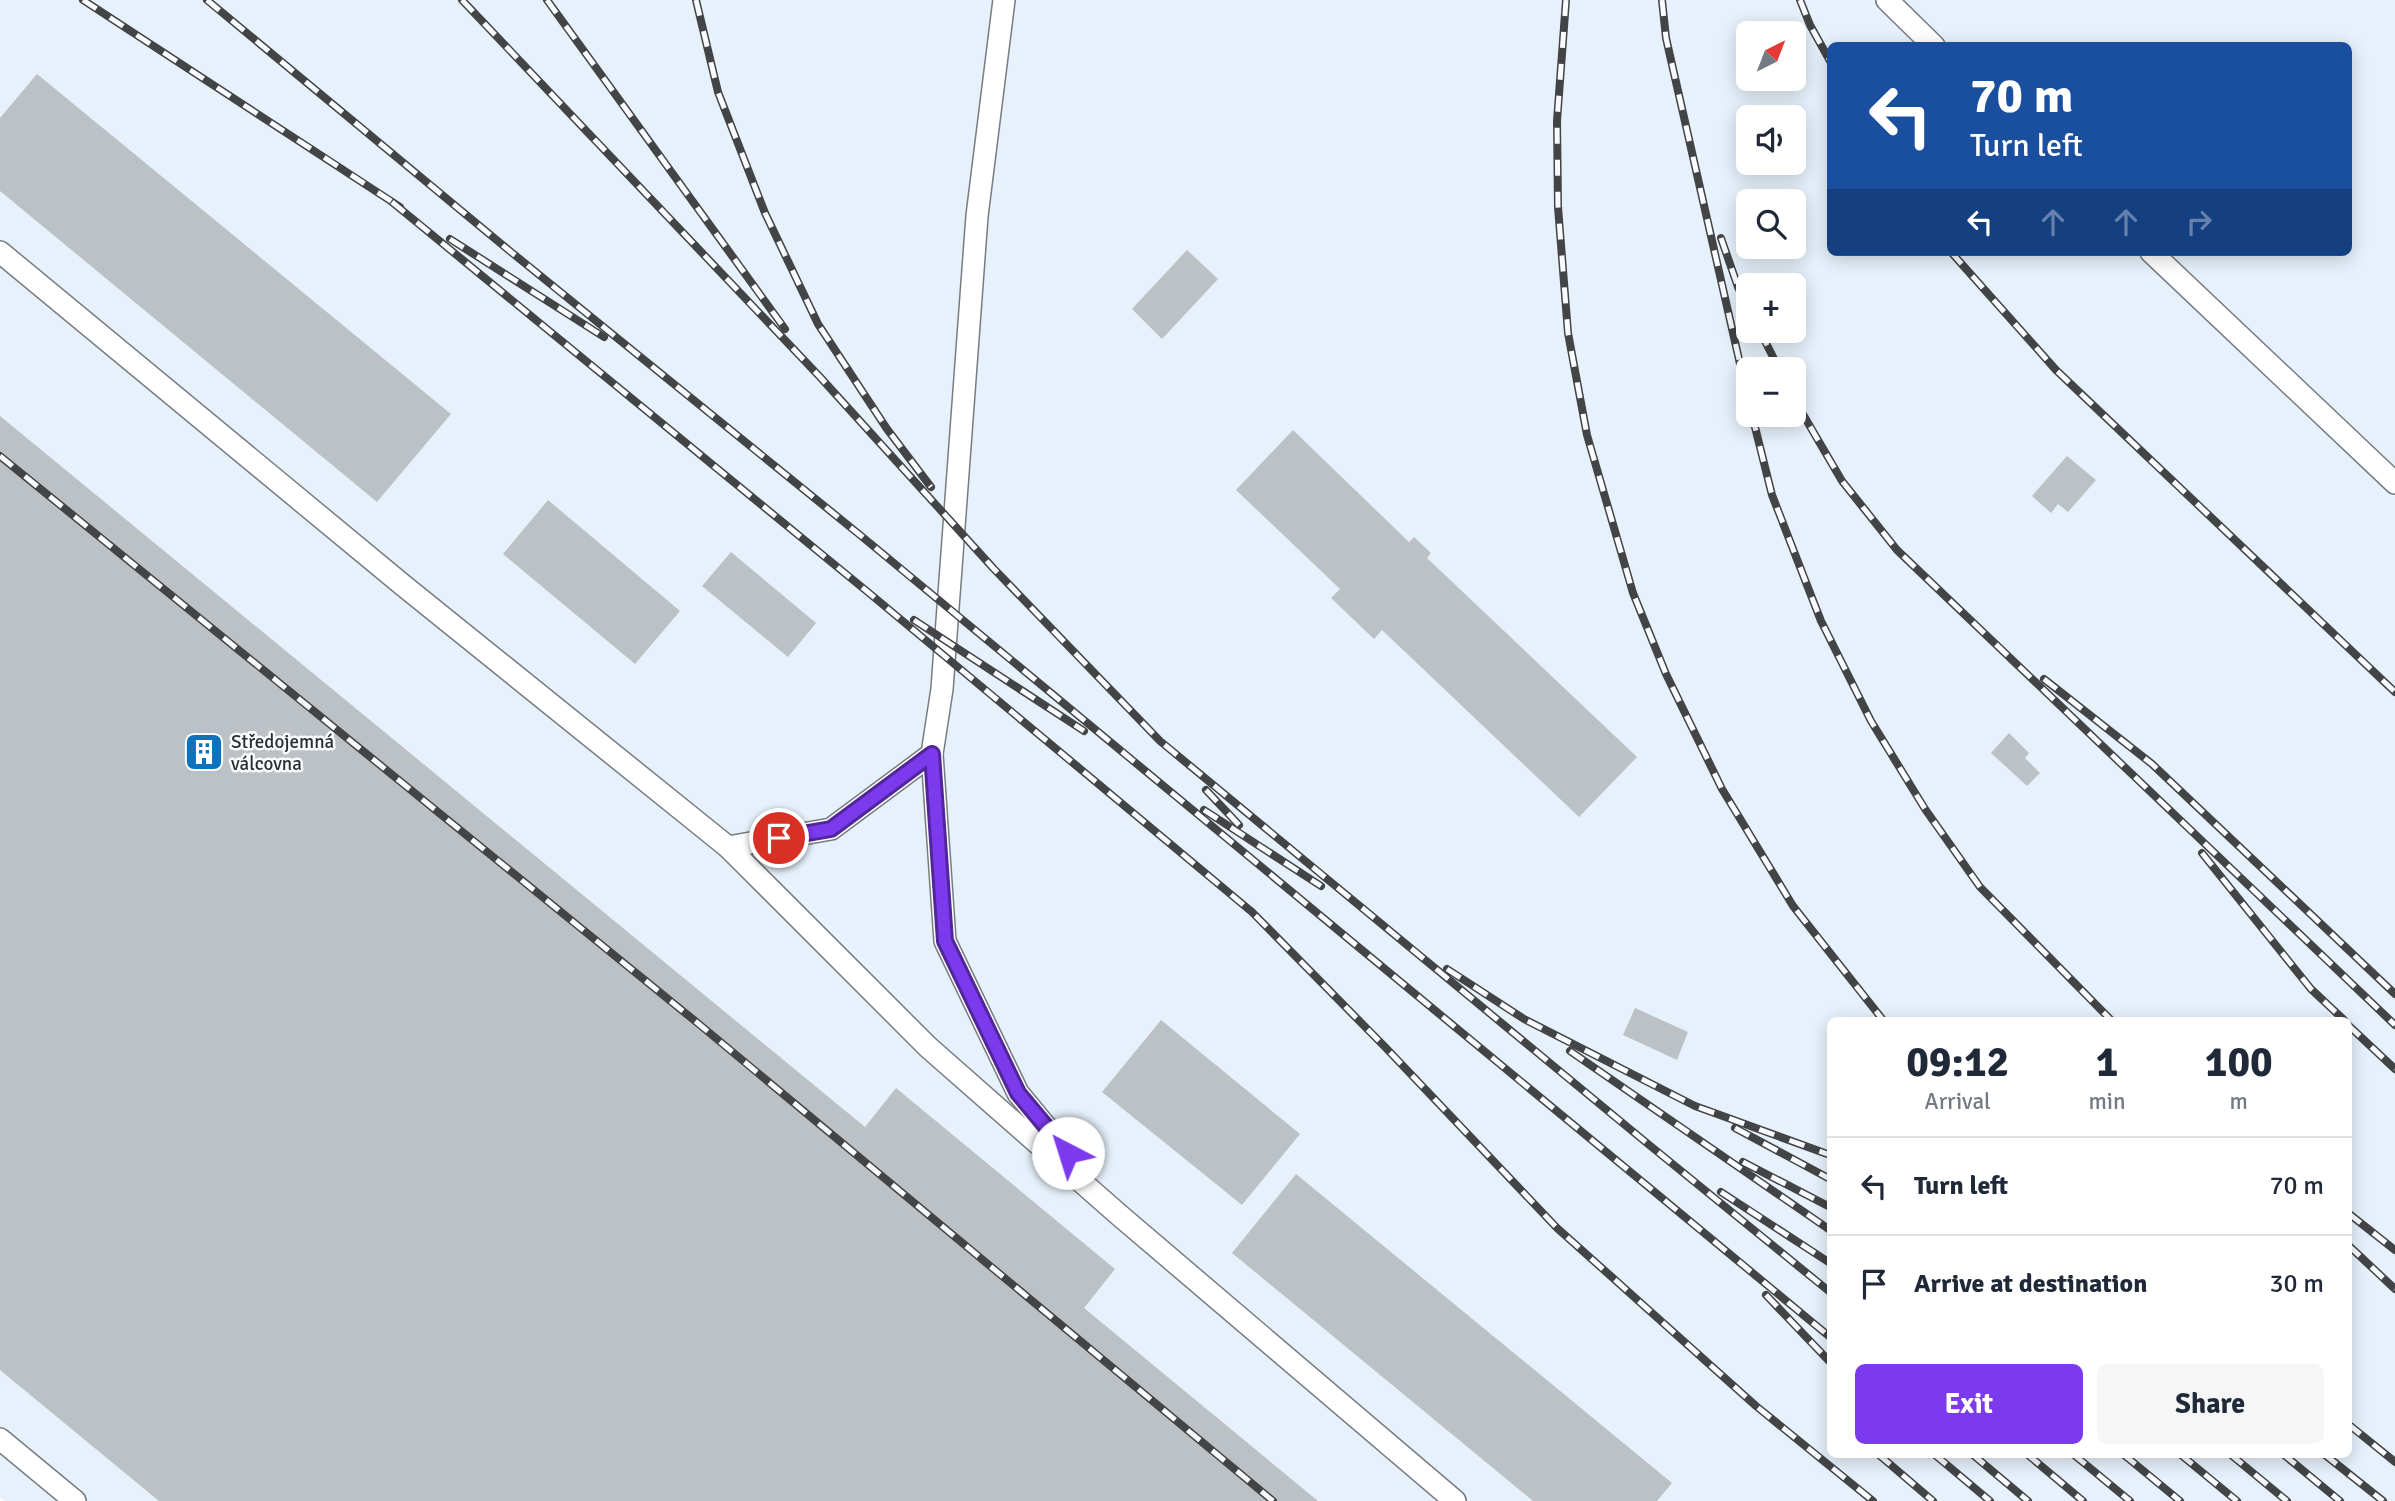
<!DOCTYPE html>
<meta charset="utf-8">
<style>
body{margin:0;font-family:Signika,sans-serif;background:#f6f6f7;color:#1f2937;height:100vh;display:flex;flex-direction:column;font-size:26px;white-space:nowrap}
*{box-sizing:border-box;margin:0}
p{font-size:23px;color:#747a83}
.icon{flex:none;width:38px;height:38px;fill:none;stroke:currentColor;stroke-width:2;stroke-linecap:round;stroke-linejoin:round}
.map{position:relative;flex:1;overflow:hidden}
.panel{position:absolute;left:1827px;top:1017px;width:525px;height:441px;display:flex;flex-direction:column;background:#fff;border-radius:10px;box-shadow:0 4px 18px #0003}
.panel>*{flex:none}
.guide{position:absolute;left:1827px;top:42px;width:525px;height:214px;border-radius:10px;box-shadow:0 4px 18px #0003;background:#1a4fa0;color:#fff;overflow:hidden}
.needle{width:46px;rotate:42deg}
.fabs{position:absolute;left:1736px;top:21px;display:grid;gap:14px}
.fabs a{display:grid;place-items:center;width:70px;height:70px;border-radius:10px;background:#fff;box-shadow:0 4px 18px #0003;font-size:35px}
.pin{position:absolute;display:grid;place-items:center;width:60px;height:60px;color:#fff;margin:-30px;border:4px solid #fff;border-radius:50%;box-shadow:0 2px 7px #0007}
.me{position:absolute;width:77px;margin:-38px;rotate:320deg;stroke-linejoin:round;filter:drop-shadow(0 0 5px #0008)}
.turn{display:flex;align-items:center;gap:24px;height:147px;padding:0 28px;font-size:32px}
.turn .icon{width:91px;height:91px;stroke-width:2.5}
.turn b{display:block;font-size:49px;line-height:60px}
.lanes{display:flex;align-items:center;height:66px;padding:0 28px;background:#0003;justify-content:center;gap:35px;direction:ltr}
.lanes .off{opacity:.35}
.eta{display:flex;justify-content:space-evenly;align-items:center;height:119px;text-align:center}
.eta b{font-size:42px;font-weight:700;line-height:49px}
.button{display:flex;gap:14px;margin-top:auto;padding:14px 28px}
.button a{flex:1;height:80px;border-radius:10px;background:#7c3aed;color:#fff;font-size:28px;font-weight:700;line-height:80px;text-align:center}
.button a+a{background:#f6f6f7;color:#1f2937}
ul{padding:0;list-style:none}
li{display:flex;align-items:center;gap:21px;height:98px;padding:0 28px;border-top:2px solid #e0e1e3}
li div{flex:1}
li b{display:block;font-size:26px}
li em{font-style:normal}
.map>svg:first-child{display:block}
</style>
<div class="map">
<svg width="2395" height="1501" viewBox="0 0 2395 1501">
<rect width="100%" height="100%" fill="#f9fbfe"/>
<path fill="#e6f1fb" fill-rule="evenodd" d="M 0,0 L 2395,0 L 2395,1501 L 5,1501 L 0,1497 ZM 1748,33 L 1794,33 L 1794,79 L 1748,79 ZM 1830,46 L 2348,46 L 2348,252 L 1830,252 ZM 1748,117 L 1794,117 L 1794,163 L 1748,163 ZM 1748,201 L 1794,201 L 1794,247 L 1748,247 ZM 1748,285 L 1794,285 L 1794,331 L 1748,331 ZM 1748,369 L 1794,369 L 1794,415 L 1748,415 ZM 1830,1020 L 2348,1020 L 2348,1454 L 1830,1454 Z"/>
<g fill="#bcc1c5">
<polygon points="37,74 451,414 377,502 0,191 0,118"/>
<polygon points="1187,250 1218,279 1162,339 1132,309"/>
<polygon points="0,416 865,1127 896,1088 1115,1269 1084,1308 1318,1501 159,1501 0,1370"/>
<polygon points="1293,430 1409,542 1414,537 1431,553 1427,558 1637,757 1579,817 1382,630 1374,639 1331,598 1340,589 1236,490"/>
<polygon points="2067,456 2096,480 2068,512 2058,504 2051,513 2032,496"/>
<polygon points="548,500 680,611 635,664 503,554"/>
<polygon points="731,552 816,623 788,657 702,586"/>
<polygon points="2009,733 2029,753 2025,758 2040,773 2027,786 1991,753"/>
<polygon points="1635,1008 1688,1032 1677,1060 1623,1035"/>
<polygon points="1161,1020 1300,1134 1242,1205 1102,1092"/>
<polygon points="1296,1174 1672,1483 1657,1501 1533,1501 1232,1253"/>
</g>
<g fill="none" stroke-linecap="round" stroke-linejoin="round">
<g stroke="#787c81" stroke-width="24">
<g id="lane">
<polyline points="1887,0 1934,46"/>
<polyline points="0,252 404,586 728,847 928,1047 1118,1214 1455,1501"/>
<polyline points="2151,252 2395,483"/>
<polyline points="932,754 945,941 1018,1093 1075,1162"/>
<polyline points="728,847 831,829 932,754 942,689 977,216 1004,0"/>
<polyline points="0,1439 75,1501"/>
</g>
</g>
<use href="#lane" stroke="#fff" stroke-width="21"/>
<g stroke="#424446" stroke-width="8">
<g id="rail">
<polyline points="83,0 400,207"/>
<polyline points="207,0 511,252 860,535 1830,1337"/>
<polyline points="462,0 820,377 994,569 1160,741 1648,1144 1830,1292"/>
<polyline points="547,0 785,329"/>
<polyline points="696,0 718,92 765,213 818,324 887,429 931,487"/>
<polyline points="1566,0 1557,121 1558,207 1568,333 1587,435 1633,593 1666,674 1722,789 1793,906 1883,1020"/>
<polyline points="1662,0 1666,38 1748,399"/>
<polyline points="1800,0 1810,25 1830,61"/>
<polyline points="392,202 869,593 1252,912 1386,1048 1557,1228 1756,1406 1873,1501"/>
<polyline points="1721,238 1738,287 1748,308"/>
<polyline points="450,239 604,337"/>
<polyline points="1951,252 2056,370 2395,692"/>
<polyline points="1760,331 1779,369"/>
<polyline points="1794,399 1842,481 1897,550 2395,1025"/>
<polyline points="1752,415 1772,495 1821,621 1871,721 1925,809 1980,887 2111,1020"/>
<polyline points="0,456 700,1025 1273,1501"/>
<polyline points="914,620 1084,731"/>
<polyline points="2044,679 2152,764 2395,994"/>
<polyline points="1206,790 1239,825"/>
<polyline points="1204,810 1321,886"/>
<polyline points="2202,853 2311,989 2344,1020"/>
<polyline points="1447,969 1524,1019 1695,1106 1830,1155"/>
<polyline points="2348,1025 2395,1069"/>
<polyline points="1570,1051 1830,1230"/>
<polyline points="1735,1128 1830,1179"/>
<polyline points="1743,1162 1830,1207"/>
<polyline points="1721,1192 1830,1263"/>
<polyline points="2348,1213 2395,1250"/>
<polyline points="2348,1245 2395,1289"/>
<polyline points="1766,1295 1830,1362"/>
<polyline points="2348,1424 2395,1462"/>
<polyline points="1878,1454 1933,1501"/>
<polyline points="1934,1454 1990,1501"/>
<polyline points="1972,1454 2028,1501"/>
<polyline points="2027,1454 2083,1501"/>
<polyline points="2073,1454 2130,1501"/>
<polyline points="2123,1454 2180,1501"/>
<polyline points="2180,1454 2237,1501"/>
<polyline points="2230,1454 2287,1501"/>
<polyline points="2283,1454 2340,1501"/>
<polyline points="2324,1454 2383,1501"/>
</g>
</g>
<use href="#rail" stroke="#f9fbfe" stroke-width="5" stroke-dasharray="16" stroke-linecap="butt"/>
</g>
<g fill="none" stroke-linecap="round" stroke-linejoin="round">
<g stroke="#51269a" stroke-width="18">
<polyline id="route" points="779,838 831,829 932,754 945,941 1018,1093 1068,1153"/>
</g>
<use href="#route" stroke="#7c3aed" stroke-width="12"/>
</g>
<defs>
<g id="building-square" transform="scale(2.0125)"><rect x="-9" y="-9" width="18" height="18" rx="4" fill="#0c72bd" stroke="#f9fbfe"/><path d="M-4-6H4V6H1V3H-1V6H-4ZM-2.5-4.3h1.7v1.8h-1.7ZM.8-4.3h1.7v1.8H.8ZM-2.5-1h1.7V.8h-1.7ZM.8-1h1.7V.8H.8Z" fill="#fff"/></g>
</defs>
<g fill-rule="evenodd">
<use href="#building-square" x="204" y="752"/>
</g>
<g text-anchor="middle" stroke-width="5" stroke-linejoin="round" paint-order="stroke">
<g font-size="19" fill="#2b2d2f" stroke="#f9fbfe" text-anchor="start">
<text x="231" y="748">Středojemná<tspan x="231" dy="22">válcovna</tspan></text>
</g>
</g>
</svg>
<div class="fabs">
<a><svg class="needle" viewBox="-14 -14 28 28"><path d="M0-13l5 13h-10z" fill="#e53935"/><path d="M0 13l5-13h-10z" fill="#747a83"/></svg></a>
<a><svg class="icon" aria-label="sound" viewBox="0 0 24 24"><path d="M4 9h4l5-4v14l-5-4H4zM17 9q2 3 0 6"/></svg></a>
<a><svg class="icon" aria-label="search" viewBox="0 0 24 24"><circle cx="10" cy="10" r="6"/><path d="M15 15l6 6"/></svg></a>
<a>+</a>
<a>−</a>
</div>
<div class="pin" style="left:779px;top:838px;background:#d93025"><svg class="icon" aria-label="arrive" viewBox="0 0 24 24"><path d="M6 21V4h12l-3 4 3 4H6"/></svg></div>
<svg class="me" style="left:1068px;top:1153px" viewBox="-20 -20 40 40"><circle r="19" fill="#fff"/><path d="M0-13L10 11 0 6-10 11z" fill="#7c3aed"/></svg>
<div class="guide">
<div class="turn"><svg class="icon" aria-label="left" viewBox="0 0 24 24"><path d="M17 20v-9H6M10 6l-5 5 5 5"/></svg><div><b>70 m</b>Turn left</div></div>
<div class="lanes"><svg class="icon" aria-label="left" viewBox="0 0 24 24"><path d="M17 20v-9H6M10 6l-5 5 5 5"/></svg><svg class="icon off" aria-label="ahead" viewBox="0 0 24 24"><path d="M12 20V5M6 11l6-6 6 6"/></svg><svg class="icon off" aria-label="ahead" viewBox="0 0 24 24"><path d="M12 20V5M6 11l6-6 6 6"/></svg><svg class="icon off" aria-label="right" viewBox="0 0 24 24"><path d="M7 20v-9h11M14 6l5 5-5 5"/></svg></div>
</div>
<section class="panel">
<div class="eta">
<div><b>09:12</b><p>Arrival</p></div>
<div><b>1</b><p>min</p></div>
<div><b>100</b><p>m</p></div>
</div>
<ul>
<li><svg class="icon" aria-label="left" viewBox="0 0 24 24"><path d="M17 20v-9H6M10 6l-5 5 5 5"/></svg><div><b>Turn left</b></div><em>70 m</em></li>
<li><svg class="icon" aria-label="arrive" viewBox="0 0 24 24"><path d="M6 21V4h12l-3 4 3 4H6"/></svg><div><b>Arrive at destination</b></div><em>30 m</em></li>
</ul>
<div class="button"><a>Exit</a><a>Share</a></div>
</section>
</div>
